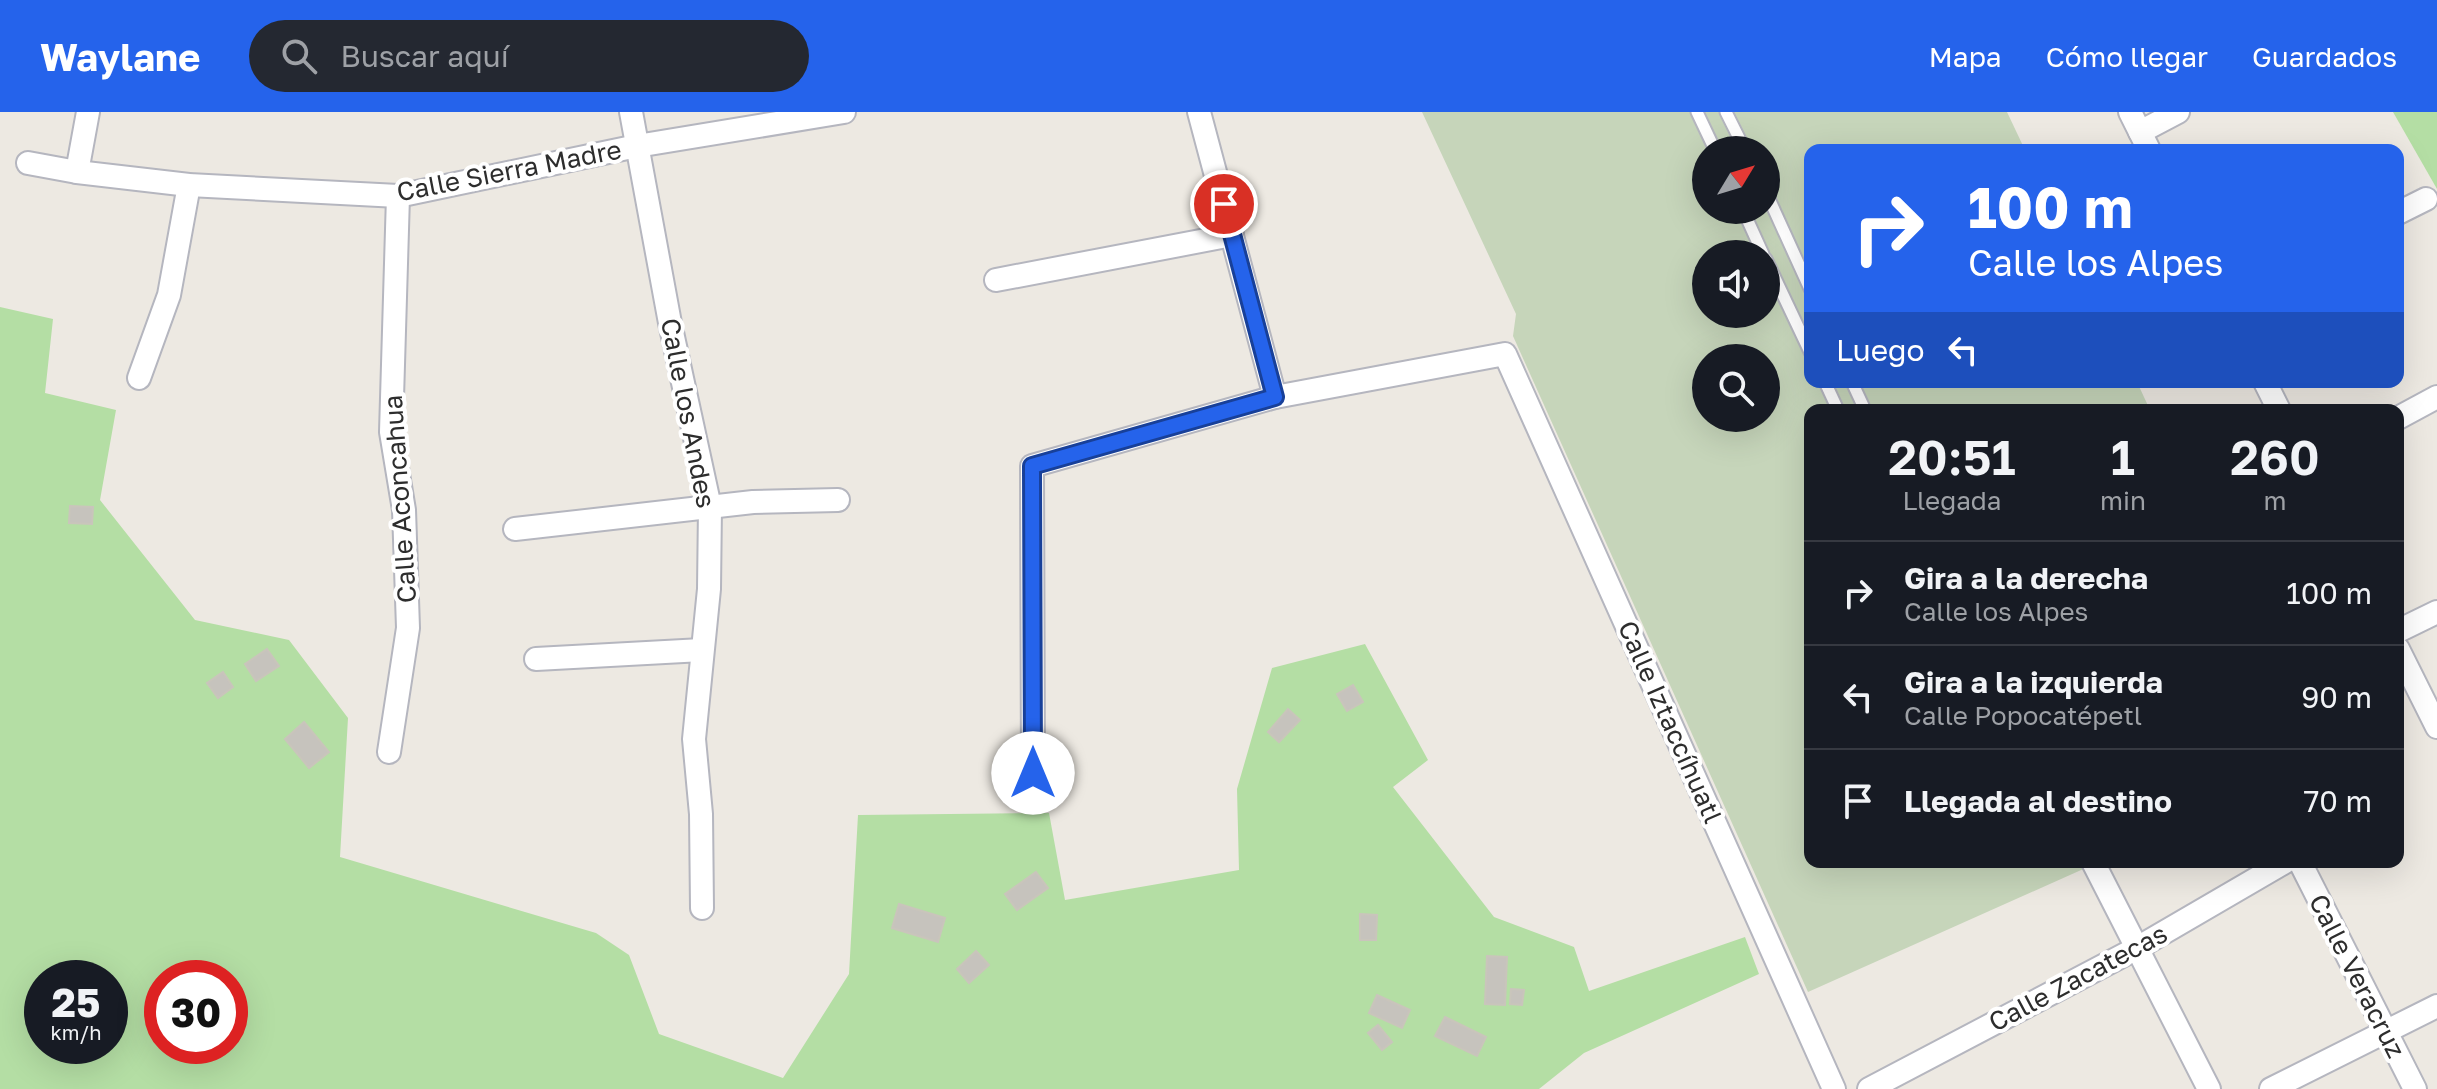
<!DOCTYPE html>
<html lang="es">
<meta charset="utf-8">
<style>
body{margin:0;font-family:"Golos Text",sans-serif;background:#242831;color:#f1f3f6;height:100vh;display:flex;flex-direction:column;font-size:30px;white-space:nowrap}
*{box-sizing:border-box;margin:0}
p{font-size:26px;color:#9ea1a6}
.icon{flex:none;width:44px;height:44px;fill:none;stroke:currentColor;stroke-width:2;stroke-linecap:round;stroke-linejoin:round}
.map{position:relative;flex:1;overflow:hidden}
.details{position:absolute;left:1804px;top:292px;width:600px;height:464px;display:flex;flex-direction:column;background:#171b24;border-radius:16px;box-shadow:0 8px 32px #0002}
.details>*{flex:none}
.banner{position:absolute;left:1804px;top:32px;width:600px;height:244px;border-radius:16px;box-shadow:0 8px 32px #0002;background:#2563eb;color:#fff;overflow:hidden}
.needle{width:52px;rotate:52deg}
.controls{position:absolute;left:1692px;top:24px;display:grid;gap:16px}
.controls a{display:grid;place-items:center;width:88px;height:88px;border-radius:50%;background:#171b24;box-shadow:0 8px 32px #0002;font-size:40px}
.speed{position:absolute;left:24px;top:848px;display:flex;gap:16px;font-size:40px;font-weight:700;text-align:center}
.speed>*{display:grid;place-content:center;width:104px;height:104px;border-radius:50%;background:#171b24;box-shadow:0 8px 32px #0002;line-height:1}
.speed small{font-size:20px;font-weight:400}
.speed .limit{border:12px solid #d22;background:#fff;color:#111}
.pin{position:absolute;display:grid;place-items:center;width:68px;height:68px;color:#fff;margin:-34px;border:4px solid #fff;border-radius:50%;box-shadow:0 2px 8px #0007}
.me{position:absolute;width:88px;margin:-44px;rotate:0deg;stroke-linejoin:round;filter:drop-shadow(0 0 6px #0008)}
.turn{display:flex;align-items:center;gap:28px;height:168px;padding:0 32px;font-size:36px}
.turn .icon{width:104px;height:104px;stroke-width:2.5}
.turn b{display:block;font-size:56px;line-height:68px}
.then{display:flex;align-items:center;height:76px;padding:0 32px;background:#0003;gap:16px;font-size:30px}
.eta{display:flex;justify-content:space-evenly;align-items:center;height:136px;text-align:center}
.eta b{font-size:48px;font-weight:600;line-height:56px}
ul{padding:0;list-style:none}
li{display:flex;align-items:center;gap:24px;height:104px;padding:0 32px;border-top:2px solid #363941}
li div{flex:1}
li b{display:block;font-size:30px}
li em{font-style:normal}
header{display:flex;align-items:center;gap:48px;box-sizing:border-box;height:112px;padding:0 40px;background:#2563eb;color:#fff}
header strong{font-size:38px}
nav{display:flex;gap:44px;margin-inline-start:auto;font-size:28px}
.search{width:560px;height:72px;background:#242831;display:flex;align-items:center;gap:20px;box-sizing:border-box;padding:0 28px;border-radius:44px;color:#9ea1a6;font-size:30px}
.map>svg:first-child{display:block}
</style>
<header>
<strong>Waylane</strong>
<div class="search"><svg class="icon" aria-label="search" viewBox="0 0 24 24"><circle cx="10" cy="10" r="6"/><path d="M15 15l6 6"/></svg>Buscar aquí</div>
<nav><a>Mapa</a><a>Cómo llegar</a><a>Guardados</a></nav>
</header>
<div class="map">
<svg width="2437" height="977" viewBox="0 0 2437 977">
<rect width="100%" height="100%" fill="#ede9e2"/>
<g fill="#b4dea4" fill-rule="evenodd">
<polygon points="2393,0 2437,0 2437,77"/>
<path d="M 0,195 L 53,207 L 45,281 L 116,298 L 100,388 L 195,508 L 289,528 L 348,606 L 340,745 L 596,821 L 629,843 L 659,922 L 783,966 L 849,862 L 858,703 L 1049,701 L 1065,788 L 1239,758 L 1237,677 L 1272,556 L 1365,532 L 1428,648 L 1393,675 L 1494,805 L 1574,835 L 1589,879 L 1745,825 L 1759,862 L 1584,941 L 1539,977 L 0,977 ZM 42,866 L 110,866 L 110,934 L 42,934 ZM 162,866 L 230,866 L 230,934 L 162,934 Z"/>
</g>
<path fill="#c6d5ba" fill-rule="evenodd" d="M 1422,0 L 2007,0 L 2025,38 L 1810,38 L 1810,270 L 2137,270 L 2150,298 L 1810,298 L 1810,750 L 2099,750 L 1808,880 L 1513,224 L 1516,202 ZM 1706,38 L 1766,38 L 1766,98 L 1706,98 ZM 1706,142 L 1766,142 L 1766,202 L 1706,202 ZM 1706,246 L 1766,246 L 1766,306 L 1706,306 Z"/>
<g fill="#c6c3bd" stroke="#c9c5bb" stroke-width="2">
<polygon points="70,394 93,395 92,412 69,411"/>
<polygon points="267,537 279,554 256,569 245,552"/>
<polygon points="223,560 233,575 218,586 207,571"/>
<polygon points="1353,573 1363,590 1347,599 1337,582"/>
<polygon points="1288,597 1300,608 1279,630 1268,620"/>
<polygon points="304,610 329,640 309,656 285,627"/>
<polygon points="1036,760 1048,776 1017,798 1005,782"/>
<polygon points="899,792 945,806 938,830 892,816"/>
<polygon points="1360,802 1377,803 1376,828 1360,828"/>
<polygon points="976,839 989,853 969,871 957,857"/>
<polygon points="1487,844 1507,845 1505,893 1485,892"/>
<polygon points="1511,877 1524,878 1522,893 1510,892"/>
<polygon points="1377,883 1410,898 1402,916 1369,901"/>
<polygon points="1445,905 1486,925 1477,944 1435,924"/>
<polygon points="1378,913 1392,930 1382,938 1368,921"/>
</g>
<g fill="none" stroke-linecap="round" stroke-linejoin="round">
<g stroke="#b5b6bf" stroke-width="15">
<g id="service">
<polyline points="1697,0 1715,38"/>
<polyline points="1726,0 1745,38"/>
<polyline points="1766,80 1810,177"/>
<polyline points="1743,98 1763,142"/>
<polyline points="1766,147 1810,240"/>
<polyline points="1825,270 1838,298"/>
<polyline points="1852,270 1865,298"/>
</g>
</g>
<g stroke="#b5b6bf" stroke-width="26">
<g id="minor">
<polyline points="631,0 670,211 710,395 709,477 694,627 701,702 702,796"/>
<polyline points="1199,0 1275,285"/>
<polyline points="2130,0 2149,38"/>
<polyline points="2140,20 2178,0"/>
<polyline points="28,51 77,60 189,73 398,84 637,34 844,0"/>
<polyline points="77,60 88,0"/>
<polyline points="2398,101 2426,87"/>
<polyline points="996,168 1232,123"/>
<polyline points="139,266 169,183 189,73"/>
<polyline points="2265,270 2279,298"/>
<polyline points="2398,306 2437,285"/>
<polyline points="515,417 753,390 838,388"/>
<polyline points="2398,519 2437,500"/>
<polyline points="2398,537 2437,615"/>
<polyline points="536,547 702,538"/>
<polyline points="389,640 408,516 404,398 391,320 398,84"/>
<polyline points="1033,661 1032,354 1275,285 1505,242 1834,977"/>
<polyline points="2093,750 2209,977"/>
<polyline points="2300,750 2415,977"/>
<polyline points="1869,977 2139,835 2285,750"/>
<polyline points="2271,977 2437,894"/>
</g>
</g>
<use href="#service" stroke="#fff" stroke-width="11"/>
<use href="#minor" stroke="#fff" stroke-width="22"/>
</g>
<g fill="none" stroke-linecap="round" stroke-linejoin="round">
<g stroke="#184099" stroke-width="20">
<polyline id="route" points="1033,661 1032,354 1275,285 1224,92"/>
</g>
<use href="#route" stroke="#2563eb" stroke-width="14"/>
</g>
<g text-anchor="middle" stroke-width="8" stroke-linejoin="round" paint-order="stroke">
<g font-size="26" fill="#2d2d2d" stroke="#fff">
<text transform="translate(509 59) rotate(-11)" y="9">Calle Sierra Madre</text>
<text transform="translate(688 301) rotate(79)" y="9">Calle los Andes</text>
<text transform="translate(400 387) rotate(-94)" y="9">Calle Aconcahua</text>
<text transform="translate(1670 610) rotate(66)" y="9">Calle Iztaccíhuatl</text>
<text transform="translate(2357 864) rotate(63)" y="9">Calle Veracruz</text>
<text transform="translate(2078 866) rotate(-28)" y="9">Calle Zacatecas</text>
</g>
</g>
</svg>
<div class="controls">
<a><svg class="needle" viewBox="-14 -14 28 28"><path d="M0-13l5 13h-10z" fill="#e53935"/><path d="M0 13l5-13h-10z" fill="#9ea1a6"/></svg></a>
<a><svg class="icon" aria-label="sound" viewBox="0 0 24 24"><path d="M4 9h4l5-4v14l-5-4H4zM17 9q2 3 0 6"/></svg></a>
<a><svg class="icon" aria-label="search" viewBox="0 0 24 24"><circle cx="10" cy="10" r="6"/><path d="M15 15l6 6"/></svg></a>
</div>
<div class="speed"><div>25<small>km/h</small></div><div class="limit">30</div></div>
<div class="pin" style="left:1224px;top:92px;background:#d93025"><svg class="icon" aria-label="arrive" viewBox="0 0 24 24"><path d="M6 21V4h12l-3 4 3 4H6"/></svg></div>
<svg class="me" style="left:1033px;top:661px" viewBox="-20 -20 40 40"><circle r="19" fill="#fff"/><path d="M0-13L10 11 0 6-10 11z" fill="#2563eb"/></svg>
<div class="banner">
<div class="turn"><svg class="icon" aria-label="right" viewBox="0 0 24 24"><path d="M7 20v-9h11M14 6l5 5-5 5"/></svg><div><b>100 m</b>Calle los Alpes</div></div>
<div class="then">Luego<svg class="icon" aria-label="left" viewBox="0 0 24 24"><path d="M17 20v-9H6M10 6l-5 5 5 5"/></svg></div>
</div>
<section class="details">
<div class="eta">
<div><b>20:51</b><p>Llegada</p></div>
<div><b>1</b><p>min</p></div>
<div><b>260</b><p>m</p></div>
</div>
<ul>
<li><svg class="icon" aria-label="right" viewBox="0 0 24 24"><path d="M7 20v-9h11M14 6l5 5-5 5"/></svg><div><b>Gira a la derecha</b><p>Calle los Alpes</p></div><em>100 m</em></li>
<li><svg class="icon" aria-label="left" viewBox="0 0 24 24"><path d="M17 20v-9H6M10 6l-5 5 5 5"/></svg><div><b>Gira a la izquierda</b><p>Calle Popocatépetl</p></div><em>90 m</em></li>
<li><svg class="icon" aria-label="arrive" viewBox="0 0 24 24"><path d="M6 21V4h12l-3 4 3 4H6"/></svg><div><b>Llegada al destino</b></div><em>70 m</em></li>
</ul>
</section>
</div>
